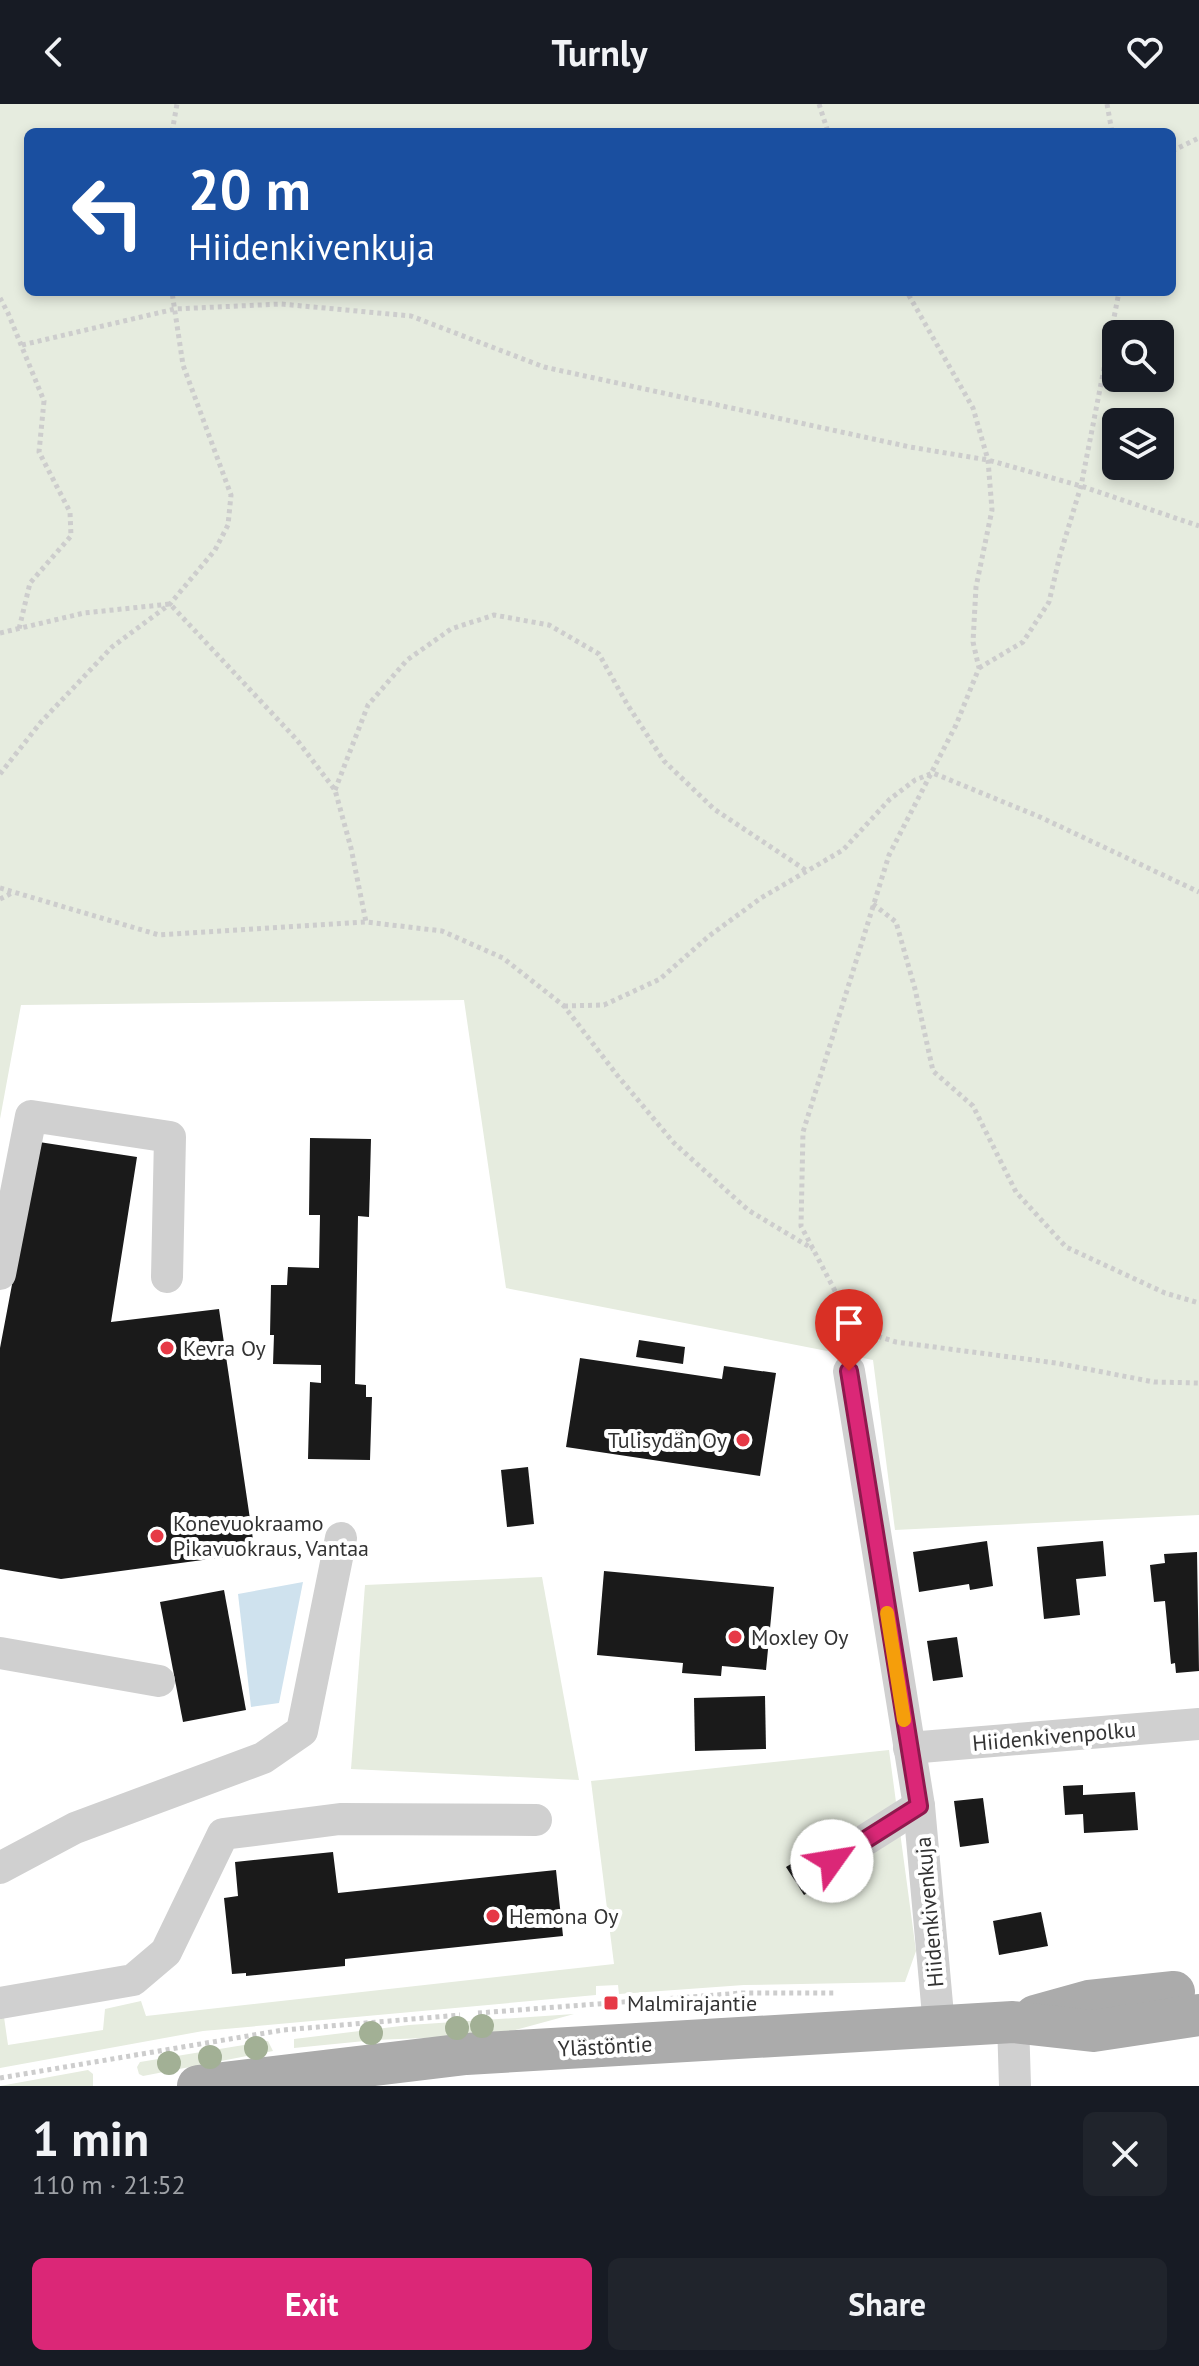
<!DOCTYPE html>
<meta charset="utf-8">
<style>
body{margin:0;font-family:"PT Sans",sans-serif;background:#20242c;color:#f1f3f6;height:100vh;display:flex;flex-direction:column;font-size:30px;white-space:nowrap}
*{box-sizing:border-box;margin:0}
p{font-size:26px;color:#9ea1a6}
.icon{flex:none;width:44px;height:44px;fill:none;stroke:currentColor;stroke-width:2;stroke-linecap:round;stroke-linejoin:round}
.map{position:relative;height:1982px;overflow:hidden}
.details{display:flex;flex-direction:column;background:#171b24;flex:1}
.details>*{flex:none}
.guide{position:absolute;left:24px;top:24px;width:1152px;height:168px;border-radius:12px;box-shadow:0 4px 12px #0003;background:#1a4fa0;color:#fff;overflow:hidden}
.fabs{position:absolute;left:1102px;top:216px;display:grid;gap:16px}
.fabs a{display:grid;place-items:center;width:72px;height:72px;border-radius:12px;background:#171b24;box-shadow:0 4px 12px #0003;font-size:40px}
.pin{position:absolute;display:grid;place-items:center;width:68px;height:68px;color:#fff;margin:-82px -34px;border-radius:50% 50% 50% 0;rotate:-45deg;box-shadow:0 0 8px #0007}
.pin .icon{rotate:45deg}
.me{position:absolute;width:88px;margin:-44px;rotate:58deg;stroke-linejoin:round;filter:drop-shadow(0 0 6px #0008)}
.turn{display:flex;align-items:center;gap:28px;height:168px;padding:0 32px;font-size:36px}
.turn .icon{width:104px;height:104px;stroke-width:2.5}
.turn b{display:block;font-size:56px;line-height:68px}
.round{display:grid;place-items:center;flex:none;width:84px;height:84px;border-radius:12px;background:#20242c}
.headline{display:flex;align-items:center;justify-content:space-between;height:136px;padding:0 32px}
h1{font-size:48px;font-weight:700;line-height:60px}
.action{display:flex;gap:16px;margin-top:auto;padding:16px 32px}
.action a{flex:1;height:92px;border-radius:12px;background:#db2777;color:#fff;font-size:32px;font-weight:700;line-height:92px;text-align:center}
.action a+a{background:#20242c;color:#f1f3f6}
header{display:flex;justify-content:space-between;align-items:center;height:104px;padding:0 32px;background:#171b24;font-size:36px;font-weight:700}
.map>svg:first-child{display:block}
</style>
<header><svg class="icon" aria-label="back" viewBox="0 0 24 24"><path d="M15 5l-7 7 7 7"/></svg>Turnly<svg class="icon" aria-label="heart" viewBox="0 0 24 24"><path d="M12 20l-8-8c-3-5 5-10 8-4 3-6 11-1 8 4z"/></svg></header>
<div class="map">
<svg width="1199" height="1982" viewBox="0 0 1199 1982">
<rect width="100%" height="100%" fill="#fff"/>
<g fill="#e6ecdf" fill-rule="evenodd">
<path d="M 0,0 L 1199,0 L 1199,1411 L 895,1426 L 873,1256 L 506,1184 L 464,896 L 21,901 L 0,1015 ZM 1172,28 L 1172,188 L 28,188 L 28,28 ZM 1160,230 L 1160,274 L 1116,274 L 1116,230 ZM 1160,318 L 1160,362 L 1116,362 L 1116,318 Z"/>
<polygon points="542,1473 579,1676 351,1665 365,1481"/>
<polygon points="889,1646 916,1847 905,1878 744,1881 619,1890 618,1881 596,1882 596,1891 203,1927 0,1964 0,1914 4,1913 8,1941 103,1926 105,1905 141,1897 146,1912 614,1860 591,1677"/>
<polygon points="574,1910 497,1931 375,1936 294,1944 294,1935 409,1921"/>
<polygon points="268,1937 273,1947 143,1972 139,1970 137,1963 140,1958"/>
<polygon points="88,1966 93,1970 93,1982 0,1982"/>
</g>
<polygon fill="#cfe2ee" points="303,1478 279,1599 251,1603 238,1490"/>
<g fill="#1a1a1a">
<polygon points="310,1034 371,1035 369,1113 358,1112 355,1280 366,1281 366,1293 372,1293 370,1356 308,1355 310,1278 321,1279 321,1261 273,1260 274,1231 270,1231 271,1181 287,1181 288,1163 319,1164 320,1111 309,1111"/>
<polygon points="39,1038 137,1053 111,1218 219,1205 255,1449 61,1475 0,1465 0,1244"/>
<polygon points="639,1236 685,1243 683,1260 636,1253"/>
<polygon points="580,1254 722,1275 724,1262 776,1269 760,1372 566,1343"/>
<polygon points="528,1363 534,1420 507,1423 501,1366"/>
<polygon points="987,1437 993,1482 970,1486 969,1480 919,1488 913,1448"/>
<polygon points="1103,1437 1106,1472 1076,1475 1080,1511 1044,1515 1037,1443"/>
<polygon points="1197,1448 1199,1567 1176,1569 1175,1559 1171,1560 1165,1497 1154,1498 1150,1461 1165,1459 1164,1450"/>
<polygon points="604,1467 774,1483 766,1566 722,1562 721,1572 682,1569 683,1559 597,1551"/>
<polygon points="224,1486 246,1606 183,1618 160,1498"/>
<polygon points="957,1533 963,1573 933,1577 927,1537"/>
<polygon points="765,1592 766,1645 695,1647 694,1594"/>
<polygon points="1083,1681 1083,1691 1135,1688 1138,1726 1084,1729 1083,1710 1065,1711 1063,1682"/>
<polygon points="983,1694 989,1739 960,1743 954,1697"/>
<polygon points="333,1748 338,1789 556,1766 563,1832 345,1855 345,1862 246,1872 246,1869 232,1870 224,1794 238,1792 235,1758"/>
<polygon points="809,1749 826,1778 804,1791 786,1763"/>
<polygon points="1041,1808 1048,1842 999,1851 993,1817"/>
</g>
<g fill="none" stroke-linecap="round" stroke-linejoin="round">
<g stroke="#cdcdcd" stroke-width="5" stroke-dasharray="4 4" stroke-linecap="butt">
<polyline points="819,0 828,28"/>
<polyline points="1107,0 1112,28"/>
<polyline points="172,28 177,0"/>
<polyline points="1172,47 1199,34"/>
<polyline points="0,194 8,209 44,297 39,348 70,408 71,432 30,479 19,525"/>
<polyline points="22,241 175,205 281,200 411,212 544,263 910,343 988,356 1081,382 1199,422"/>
<polyline points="0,529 84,509 170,500 297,636 335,686 351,744 366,818"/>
<polyline points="979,564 1023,538 1049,498 1060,451 1081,382 1119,188"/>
<polyline points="0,670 41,618 112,543 170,500 215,446 228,421 231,391 183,261 172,188"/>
<polyline points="335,686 368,601 407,556 451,525 494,511 549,521 599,550 627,600 664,657 714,705 807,767"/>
<polyline points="0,784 159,831 366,818 442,827 503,854 564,902 617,971 674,1039 748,1106 813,1145"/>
<polyline points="0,795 12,789"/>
<polyline points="873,800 896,818 915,885 933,967 973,1002 1016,1088 1066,1143 1165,1189 1199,1199"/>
<polyline points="564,902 604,901 660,875 709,832 761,794 843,746 890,695 915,676 933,669 1040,713 1199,788"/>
<polyline points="855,1225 896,1238 1056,1259 1154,1278 1199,1279"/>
<polyline points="853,1238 855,1225 801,1122 803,1028 889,751 956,621 979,564 973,538 976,483 992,406 988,356 973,304 907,188"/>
<polyline points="478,1909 742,1889 835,1889"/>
<polyline points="0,1974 283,1926 460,1911"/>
</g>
<g stroke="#d0d0d0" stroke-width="32">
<polyline points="0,1170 31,1012 170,1033 167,1173"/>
<polyline points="849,1267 919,1702 939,1922"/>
<polyline points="0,1549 159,1577"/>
<polyline points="909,1644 1199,1620"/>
<polyline points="832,1757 919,1702"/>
<polyline points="0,1764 75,1724 263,1654 302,1627 341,1434"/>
<polyline points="0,1899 133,1876 166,1848 223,1730 340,1715 536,1716"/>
<polyline points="1013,1918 1015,1982"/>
</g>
<g stroke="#ababab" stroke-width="42">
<polyline points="1035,1912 1089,1897 1174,1888"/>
<polyline points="198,1982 466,1950 1013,1918 1093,1927 1199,1911"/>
</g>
</g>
<g fill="#a2b095">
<circle cx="482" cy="1922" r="12"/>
<circle cx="457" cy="1924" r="12"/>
<circle cx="371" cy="1929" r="12"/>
<circle cx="256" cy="1944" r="12"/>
<circle cx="210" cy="1953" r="12"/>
<circle cx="169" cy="1959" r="12"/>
</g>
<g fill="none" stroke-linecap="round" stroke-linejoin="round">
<g stroke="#8e194d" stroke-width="20">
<polyline id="route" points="832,1757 919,1702 849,1267"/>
</g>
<use href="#route" stroke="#db2777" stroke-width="14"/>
<polyline stroke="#f59e0b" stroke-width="14" points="887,1509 904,1616"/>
</g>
<g fill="#e63946" stroke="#fff" stroke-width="3">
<circle cx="167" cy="1244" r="8"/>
<circle cx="743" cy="1336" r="8"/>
<circle cx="157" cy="1432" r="8"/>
<circle cx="735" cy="1533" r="8"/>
<circle cx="493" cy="1812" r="8"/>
<rect x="603" y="1891" width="16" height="16" rx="4"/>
</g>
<g text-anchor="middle" stroke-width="8" stroke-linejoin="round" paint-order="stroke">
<g font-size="22" fill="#333" stroke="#fff" text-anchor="start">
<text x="183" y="1252">Kevra Oy</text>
<text x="727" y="1344" text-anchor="end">Tulisydän Oy</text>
<text x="173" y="1427">Konevuokraamo<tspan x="173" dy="25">Pikavuokraus, Vantaa</tspan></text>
<text x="751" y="1541">Moxley Oy</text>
<text x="509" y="1820">Hemona Oy</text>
<text x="627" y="1907">Malmirajantie</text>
</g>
<g font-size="22" fill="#333" stroke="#fff">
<text transform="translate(1054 1632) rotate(-5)" y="8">Hiidenkivenpolku</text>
<text transform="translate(929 1808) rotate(-95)" y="8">Hiidenkivenkuja</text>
<text transform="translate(605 1942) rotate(-3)" y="8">Ylästöntie</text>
</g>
</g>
</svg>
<div class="fabs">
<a><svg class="icon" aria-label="search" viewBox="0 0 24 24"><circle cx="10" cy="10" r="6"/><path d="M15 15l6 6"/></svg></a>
<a><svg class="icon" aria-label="layers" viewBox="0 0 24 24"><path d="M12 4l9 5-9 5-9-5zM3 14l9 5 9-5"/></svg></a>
</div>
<div class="pin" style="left:849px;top:1267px;background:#d93025"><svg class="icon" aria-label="arrive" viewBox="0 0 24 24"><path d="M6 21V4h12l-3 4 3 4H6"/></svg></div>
<svg class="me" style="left:832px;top:1757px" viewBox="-20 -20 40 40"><circle r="19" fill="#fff"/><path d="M0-13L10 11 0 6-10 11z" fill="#db2777"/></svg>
<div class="guide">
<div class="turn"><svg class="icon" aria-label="left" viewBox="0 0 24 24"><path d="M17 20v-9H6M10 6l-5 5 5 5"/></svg><div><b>20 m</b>Hiidenkivenkuja</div></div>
</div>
</div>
<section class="details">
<div class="headline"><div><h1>1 min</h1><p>110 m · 21:52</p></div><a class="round"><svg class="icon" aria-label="close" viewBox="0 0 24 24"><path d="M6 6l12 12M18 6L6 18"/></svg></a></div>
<div class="action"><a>Exit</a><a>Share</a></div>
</section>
